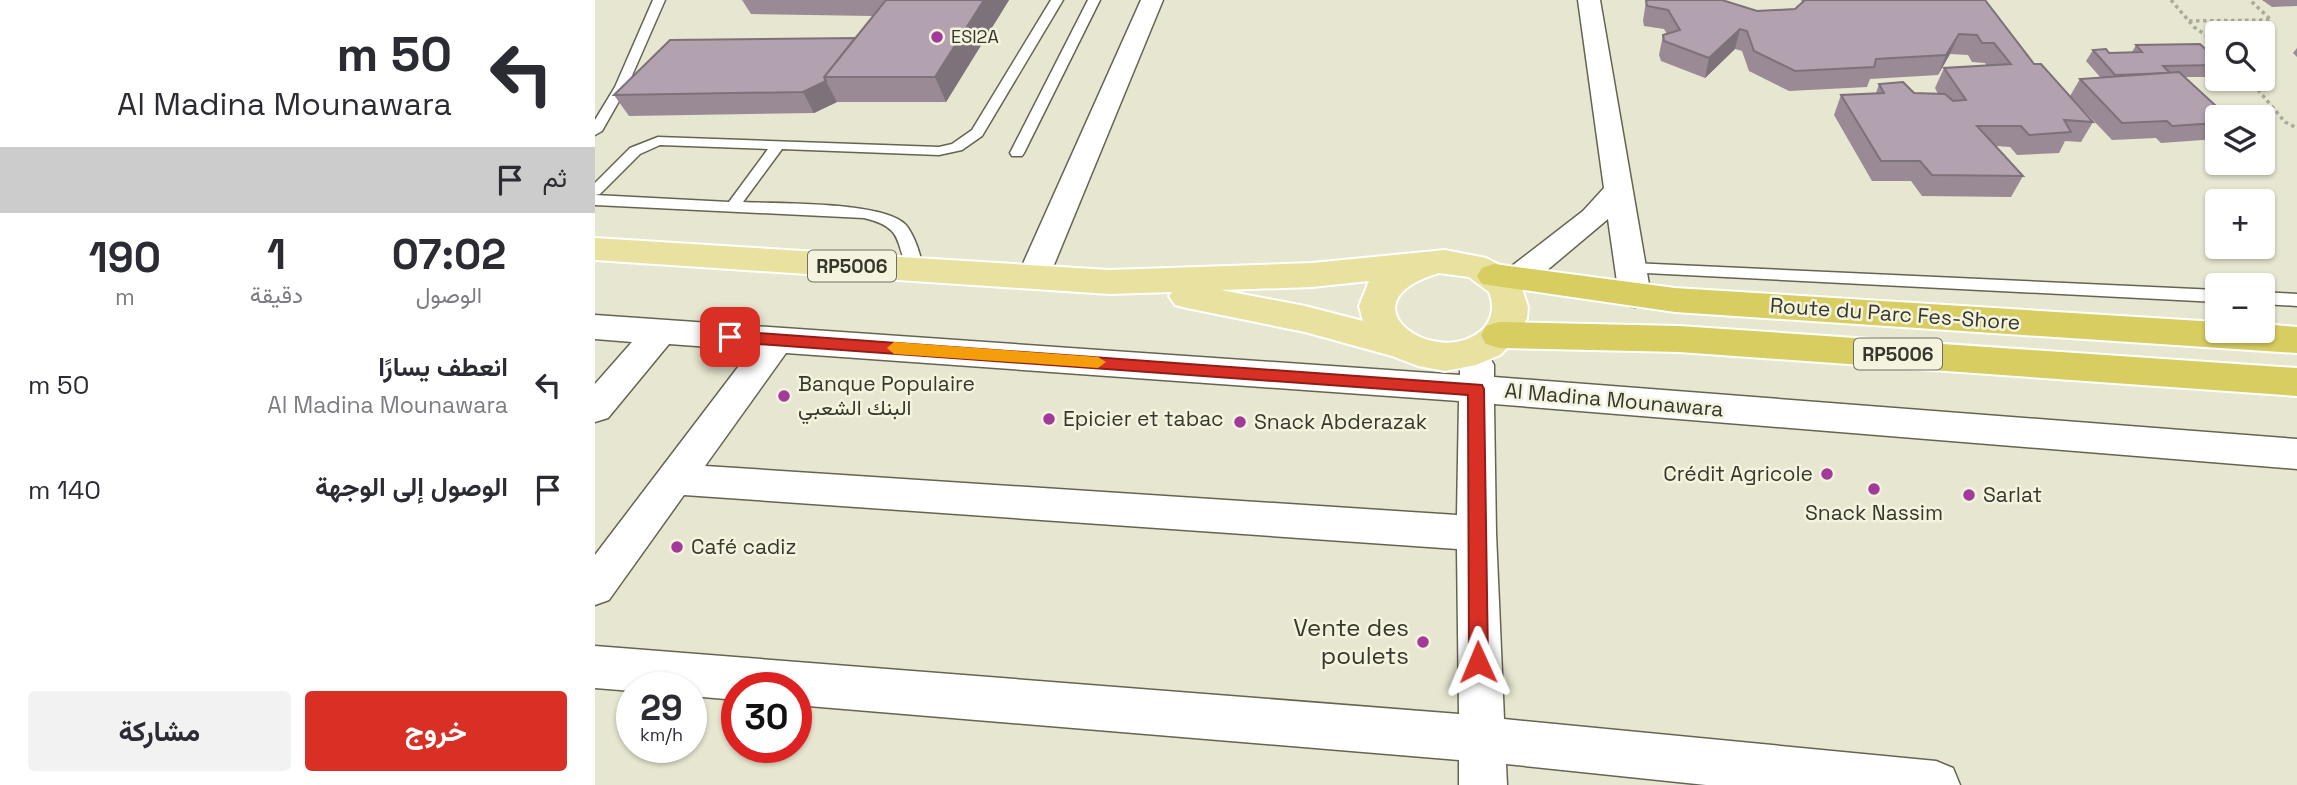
<!DOCTYPE html>
<html lang="ar">
<meta charset="utf-8">
<style>
body{margin:0;font-family:"Space Grotesk",Vazirmatn,sans-serif;background:#f2f2f3;color:#2b2b33;direction:rtl;height:100vh;display:flex;flex-direction:column;font-size:26px;white-space:nowrap}
*{box-sizing:border-box;margin:0}
p{font-size:23px;color:#7c7c81}
.icon{flex:none;width:38px;height:38px;fill:none;stroke:currentColor;stroke-width:2;stroke-linecap:round;stroke-linejoin:round}
.map{position:relative;flex:1;overflow:hidden;direction:ltr}
.sheet{display:flex;flex-direction:column;background:#fff;width:595px}
.sheet>*{flex:none}
.hud{background:#fff;color:#2b2b33;overflow:hidden}
.buttons{position:absolute;left:1610px;top:21px;display:grid;gap:14px}
.buttons a{display:grid;place-items:center;width:70px;height:70px;border-radius:7px;background:#fff;box-shadow:0 2px 5px #0004;font-size:35px}
.speed{position:absolute;left:21px;top:672px;display:flex;gap:14px;font-size:35px;font-weight:700;text-align:center}
.speed>*{display:grid;place-content:center;width:91px;height:91px;border-radius:50%;background:#fff;box-shadow:0 2px 5px #0004;line-height:1}
.speed small{font-size:18px;font-weight:400}
.speed .limit{border:10px solid #d22;background:#fff;color:#111}
.pin{position:absolute;display:grid;place-items:center;width:60px;height:60px;color:#fff;margin:-30px;border-radius:14px;box-shadow:0 4px 10px #0006}
.me{position:absolute;width:77px;margin:-38px;rotate:359deg;stroke-linejoin:round;filter:drop-shadow(0 0 5px #0008)}
.turn{display:flex;align-items:center;gap:24px;height:147px;padding:0 28px;font-size:32px}
.turn .icon{width:91px;height:91px;stroke-width:2.5}
.turn b{display:block;font-size:49px;line-height:60px}
.then{display:flex;align-items:center;height:66px;padding:0 28px;background:#0003;gap:14px;font-size:26px}
.eta{display:flex;justify-content:space-evenly;align-items:center;height:119px;text-align:center}
.eta b{font-size:42px;font-weight:700;line-height:49px}
.primary-button{display:flex;gap:14px;margin-top:auto;padding:14px 28px}
.primary-button a{flex:1;height:80px;border-radius:7px;background:#d93025;color:#fff;font-size:28px;font-weight:700;line-height:80px;text-align:center}
.primary-button a+a{background:#f2f2f3;color:#2b2b33}
ul{padding:0;list-style:none}
li{display:flex;align-items:center;gap:21px;height:105px;padding:0 28px}
li div{flex:1}
li b{display:block;font-size:26px}
li em{font-style:normal}
main{display:flex;flex:1;min-height:0}
.map>svg:first-child{display:block}
</style>
<main>
<div class="map">
<svg width="1702" height="785" viewBox="0 0 1702 785">
<rect width="100%" height="100%" fill="#e7e6d0"/>
<g fill="none" stroke-linecap="round" stroke-linejoin="round">
<g stroke="#656451" stroke-width="3">
<g id="lane">
<polygon points="58,0 70,0 32,87 7,131 0,135 0,120 20,87"/>
<path d="M 456,0 L 468,0 L 387,136 L 367,150 L 344,155 L 187,149 L 148,202 C 183,204 289,201 311,225 C 321,238 325,255 329,270 L 327,274 L 315,274 C 299,243 311,228 269,218 L 0,205 L 0,183 L 35,148 L 63,137 L 344,147 L 357,144 L 377,130 ZM 65,145 L 173,149 L 134,202 L 0,195 L 5,194 L 45,154 Z"/>
<polygon points="493,0 505,0 429,153 427,156 417,156 415,153"/>
<polygon points="1037,263 1622,290 1622,302 1031,272 1029,268"/>
<polygon points="1668,292 1702,294 1702,306 1668,304"/>
</g>
</g>
<g stroke="#656451" stroke-width="3">
<g id="street">
<polygon points="546,0 568,0 454,277 449,285 438,288 427,285 422,277"/>
<polygon points="983,0 1005,0 1056,296 1051,304 1040,307 1029,304 1024,296 1013,219 931,288 920,291 909,288 904,280 909,272 988,211 1009,188"/>
<path d="M 0,315 L 865,375 L 865,365 L 870,356 L 882,352 L 894,356 L 899,365 L 899,377 L 1702,439 L 1702,469 L 899,404 L 901,533 L 909,719 L 1341,761 L 1358,768 L 1365,785 L 1111,785 L 911,764 L 912,785 L 864,785 L 864,760 L 201,705 L 201,688 L 142,688 L 142,700 L 96,696 L 96,688 L 37,688 L 37,691 L 0,688 L 0,646 L 864,714 L 862,549 L 89,495 L 14,600 L 0,605 L 0,555 L 156,350 L 74,344 L 13,418 L 0,422 L 0,384 L 37,342 L 0,339 ZM 191,353 L 864,401 L 862,515 L 110,466 Z"/>
</g>
</g>
<g stroke="#fff" stroke-width="4">
<path id="primary" d="M 0,238 L 514,270 L 717,263 L 850,250 L 891,258 L 911,268 L 926,286 L 933,307 L 932,318 L 922,338 L 905,355 L 881,365 L 850,371 L 823,366 L 797,356 L 710,332 L 592,308 L 580,305 L 574,296 L 577,292 L 514,294 L 0,260 ZM 844,273 L 874,277 L 894,292 C 899,304 898,318 889,328 C 844,373 742,303 844,273 ZM 774,281 L 764,306 L 768,321 L 710,306 L 626,290 L 717,287 Z"/>
</g>
<g stroke="#fff" stroke-width="4">
<g id="highway">
<polygon points="899,264 1080,288 1622,322 1622,331 1668,331 1668,324 1702,327 1702,353 1080,312 887,284 882,276 887,268"/>
<polygon points="904,322 1084,326 1702,368 1702,396 1084,352 904,348 891,344 886,335 891,326"/>
</g>
</g>
<g stroke="#acab9a" stroke-width="3.5" stroke-dasharray="3.5 3.5" stroke-linecap="butt">
<polyline points="1576,0 1599,27 1622,43"/>
<polyline points="1594,21 1676,20 1655,0"/>
<polyline points="1654,79 1690,122 1702,128"/>
</g>
<use href="#lane" fill="#fff" fill-rule="evenodd"/>
<use href="#street" fill="#fff" fill-rule="evenodd"/>
<use href="#primary" fill="#e8e1a0" fill-rule="evenodd"/>
<use href="#highway" fill="#d8cd61" fill-rule="evenodd"/>
</g>
<g fill="#998a96">
<polygon points="147,0 414,0 351,102 242,102 219,113 34,116 19,95 260,38 278,16 156,14"/>
<polygon points="1206,0 1390,0 1439,64 1498,122 1486,142 1470,141 1464,153 1422,155 1415,147 1401,146 1428,176 1416,197 1327,196 1316,181 1277,181 1239,115 1246,95 1281,93 1284,84 1319,93 1343,94 1340,88 1349,68 1392,66 1390,63 1377,62 1373,55 1355,54 1343,75 1275,79 1272,87 1194,91 1154,71 1147,51 1140,49 1110,78 1066,61 1064,55 1068,35 1072,34 1069,29 1049,26 1048,21 1051,1 1162,11 1200,9 1207,2"/>
<polygon points="1667,0 1702,0 1702,6 1677,7"/>
<polygon points="1541,45 1622,60 1622,72 1619,77 1590,77 1622,117 1622,139 1566,143 1561,138 1517,140 1475,96 1485,79 1506,78 1491,61 1498,50 1514,53 1537,52"/>
<polygon points="1702,48 1702,57 1698,53"/>
</g>
<g fill="#7d717a">
<polygon points="389,0 414,0 351,102 340,77"/>
<polygon points="1145,29 1140,49 1110,78 1114,58"/>
<polygon points="1364,34 1355,54 1343,75 1351,55"/>
<polygon points="231,81 242,102 219,113 208,92"/>
</g>
<g fill="#b2a1af" stroke="#7d717a" stroke-width="2">
<polygon points="291,0 389,0 340,77 229,77"/>
<polygon points="1053,0 1127,0 1162,11 1200,9 1210,0 1390,0 1439,64 1446,64 1498,122 1469,120 1476,132 1434,135 1426,126 1382,126 1428,176 1337,175 1325,161 1286,161 1246,95 1289,93 1284,84 1308,82 1319,93 1350,94 1358,101 1371,100 1349,68 1416,64 1399,43 1387,43 1382,35 1364,34 1351,55 1281,59 1279,67 1200,71 1159,51 1152,31 1145,29 1114,58 1069,41 1068,35 1085,30 1073,10 1052,6 1051,1"/>
<polygon points="260,38 229,77 231,81 208,92 19,95 75,40"/>
<polygon points="1605,44 1622,60 1622,65 1568,66 1575,73 1520,75 1498,50 1511,49 1514,53 1547,52 1541,45"/>
<polygon points="1584,72 1633,117 1622,117 1622,123 1577,126 1572,121 1527,123 1485,79"/>
</g>
<polygon fill="#d93025" stroke="#8d1f18" stroke-width="2" points="135,331 887,385 889,389 893,662 890,668 883,671 876,668 874,662 873,395 135,342 127,337"/>
<polygon fill="#f59e0b" points="299,342 503,357 511,362 503,368 299,354 292,348"/>
<g fill="#a2399b" stroke="#f4f3dd" stroke-width="2.5">
<circle cx="342" cy="37" r="7"/>
<circle cx="189" cy="396" r="7"/>
<circle cx="454" cy="419" r="7"/>
<circle cx="645" cy="422" r="7"/>
<circle cx="1232" cy="474" r="7"/>
<circle cx="1279" cy="489" r="7"/>
<circle cx="1374" cy="495" r="7"/>
<circle cx="82" cy="547" r="7"/>
<circle cx="828" cy="642" r="7"/>
</g>
<g text-anchor="middle" stroke-width="5" stroke-linejoin="round" paint-order="stroke">
<g font-size="18" fill="#37372e" stroke="#f4f3dd" text-anchor="start">
<text x="356" y="43">ESI2A</text>
</g>
<g fill="#f4f3dd" stroke="#706f62" stroke-width="2">
<rect x="213" y="250.5" width="88" height="31" rx="5"/>
<rect x="1259" y="338.5" width="88" height="31" rx="5"/>
</g>
<g font-size="19" font-weight="bold" fill="#37372e">
<text x="257" y="273">RP5006</text>
<text x="1303" y="361">RP5006</text>
</g>
<g font-size="21" fill="#37372e" stroke="#f4f3dd">
<text transform="translate(1300 314) rotate(4)" y="7">Route du Parc Fes-Shore</text>
<text transform="translate(1019 400) rotate(5)" y="7">Al Madina Mounawara</text>
</g>
<g font-size="21" fill="#37372e" stroke="#f4f3dd" text-anchor="start">
<text x="203" y="391">Banque Populaire<tspan x="203" dy="24">البنك الشعبي</tspan></text>
<text x="468" y="426">Epicier et tabac</text>
<text x="659" y="429">Snack Abderazak</text>
<text x="1218" y="481" text-anchor="end">Crédit Agricole</text>
<text x="1388" y="502">Sarlat</text>
<text x="1279" y="520" text-anchor="middle">Snack Nassim</text>
<text x="96" y="554">Café cadiz</text>
</g>
<g font-size="24" fill="#37372e" stroke="#f4f3dd" text-anchor="end">
<text x="814" y="636">Vente des<tspan x="814" dy="28">poulets</tspan></text>
</g>
</g>
</svg>
<div class="buttons">
<a><svg class="icon" aria-label="search" viewBox="0 0 24 24"><circle cx="10" cy="10" r="6"/><path d="M15 15l6 6"/></svg></a>
<a><svg class="icon" aria-label="layers" viewBox="0 0 24 24"><path d="M12 4l9 5-9 5-9-5zM3 14l9 5 9-5"/></svg></a>
<a>+</a>
<a>−</a>
</div>
<div class="speed"><div>29<small>km/h</small></div><div class="limit">30</div></div>
<div class="pin" style="left:135px;top:337px;background:#d93025"><svg class="icon" aria-label="arrive" viewBox="0 0 24 24"><path d="M6 21V4h12l-3 4 3 4H6"/></svg></div>
<svg class="me" style="left:883px;top:662px" viewBox="-20 -20 40 40"><path d="M0-17L14 15 0 8-14 15z" fill="#d93025" stroke="#fff" stroke-width="4"/></svg>
</div>
<section class="sheet">
<div class="hud">
<div class="turn"><svg class="icon" aria-label="left" viewBox="0 0 24 24"><path d="M17 20v-9H6M10 6l-5 5 5 5"/></svg><div><b>50 m</b>Al Madina Mounawara</div></div>
<div class="then">ثم<svg class="icon" aria-label="arrive" viewBox="0 0 24 24"><path d="M6 21V4h12l-3 4 3 4H6"/></svg></div>
</div>
<div class="eta">
<div><b>07:02</b><p>الوصول</p></div>
<div><b>1</b><p>دقيقة</p></div>
<div><b>190</b><p>m</p></div>
</div>
<ul>
<li><svg class="icon" aria-label="left" viewBox="0 0 24 24"><path d="M17 20v-9H6M10 6l-5 5 5 5"/></svg><div><b>انعطف يسارًا</b><p>Al Madina Mounawara</p></div><em>50 m</em></li>
<li><svg class="icon" aria-label="arrive" viewBox="0 0 24 24"><path d="M6 21V4h12l-3 4 3 4H6"/></svg><div><b>الوصول إلى الوجهة</b></div><em>140 m</em></li>
</ul>
<div class="primary-button"><a>خروج</a><a>مشاركة</a></div>
</section>
</main>
